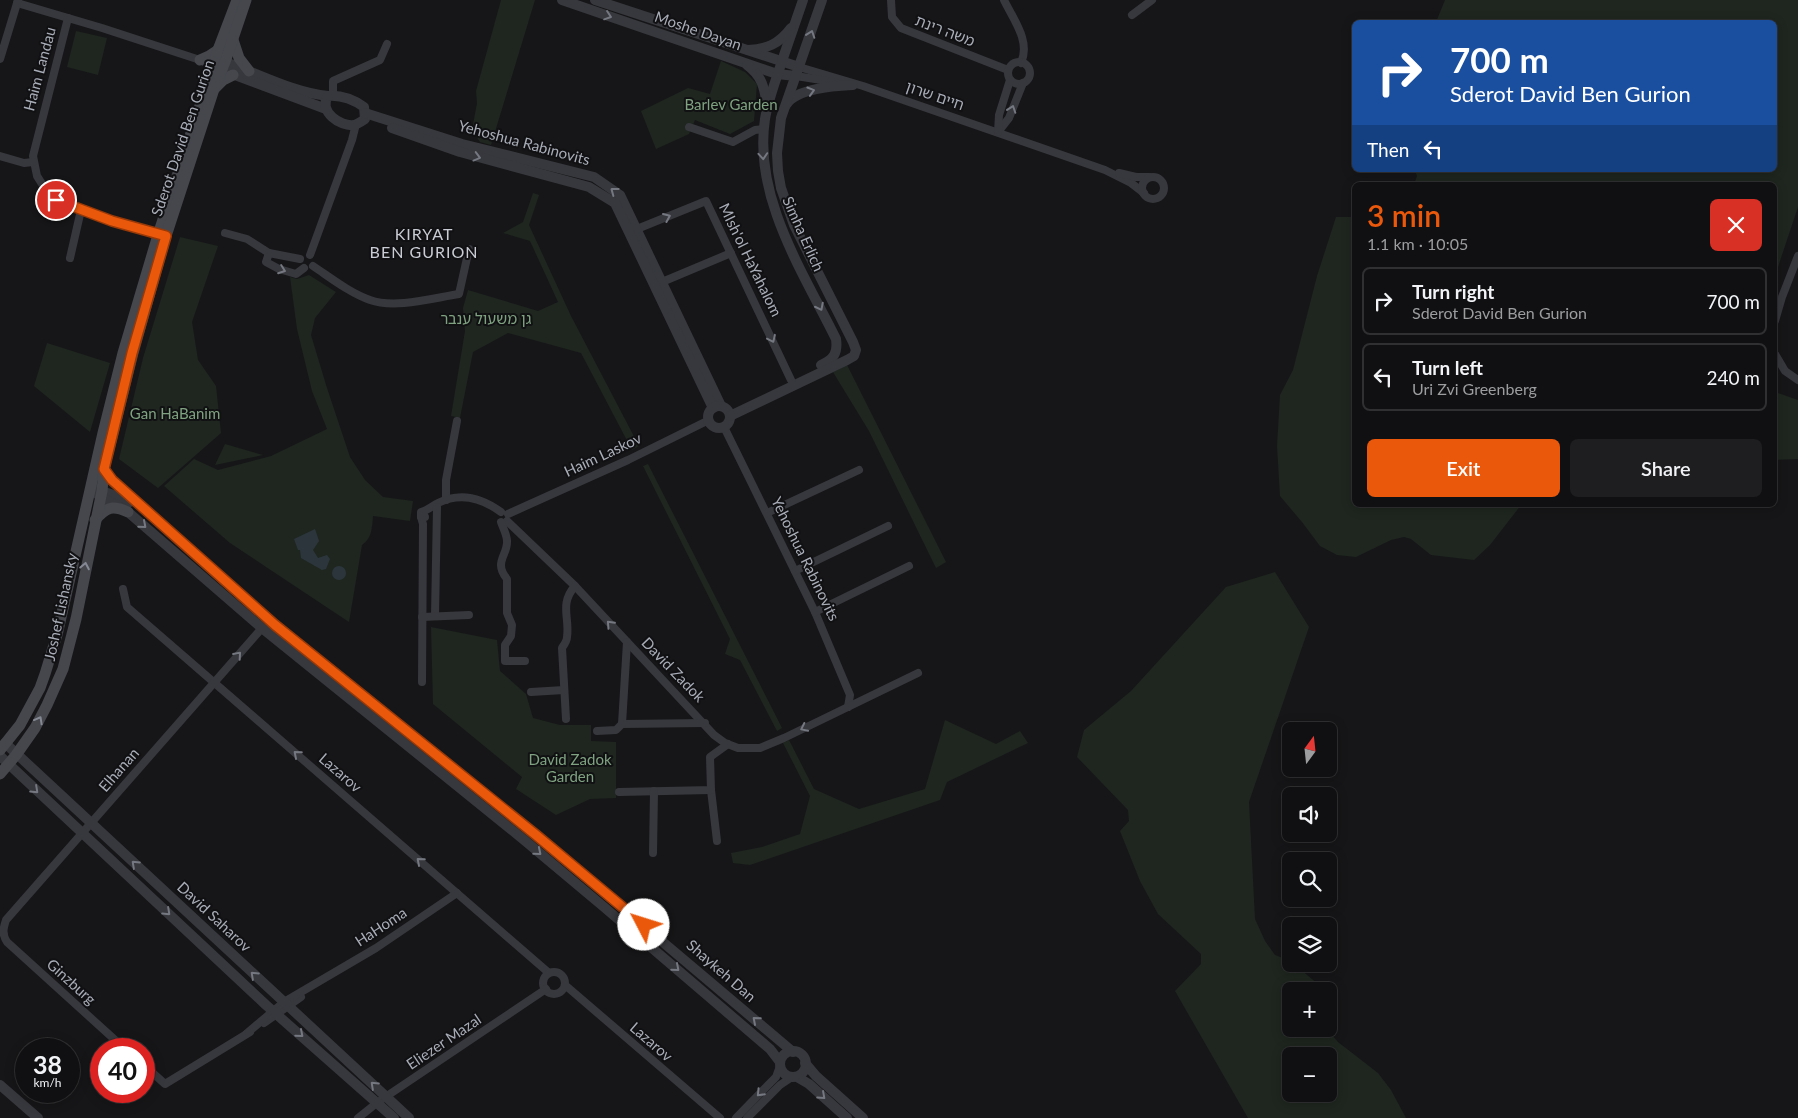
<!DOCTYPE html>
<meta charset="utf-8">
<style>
body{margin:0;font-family:Lato,"Noto Sans Hebrew",sans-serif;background:#1e1e20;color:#f1f3f6;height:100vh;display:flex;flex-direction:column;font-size:19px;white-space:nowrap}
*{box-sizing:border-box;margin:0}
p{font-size:16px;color:#9c9d9f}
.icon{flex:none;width:28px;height:28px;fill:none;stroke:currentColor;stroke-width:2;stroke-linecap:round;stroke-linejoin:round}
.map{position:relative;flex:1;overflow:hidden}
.panel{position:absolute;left:1352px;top:182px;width:425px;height:325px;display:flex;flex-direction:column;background:#101012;border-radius:8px;box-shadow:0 2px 12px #0003,0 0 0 1px #303032}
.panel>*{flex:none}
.hud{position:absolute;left:1352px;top:20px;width:425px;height:152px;border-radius:8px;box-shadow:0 2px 12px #0003,0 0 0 1px #303032;background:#1a4fa0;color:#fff;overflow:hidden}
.needle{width:32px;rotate:15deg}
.fabs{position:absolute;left:1282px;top:722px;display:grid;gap:10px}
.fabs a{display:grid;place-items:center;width:55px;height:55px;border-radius:8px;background:#101012;box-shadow:0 2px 12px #0003,0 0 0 1px #303032;font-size:25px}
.speed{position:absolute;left:15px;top:1038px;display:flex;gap:10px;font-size:25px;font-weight:700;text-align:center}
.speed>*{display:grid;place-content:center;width:65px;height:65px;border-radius:50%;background:#101012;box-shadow:0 2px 12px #0003,0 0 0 1px #303032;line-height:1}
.speed small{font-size:12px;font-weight:400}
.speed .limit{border:8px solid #d22;background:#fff;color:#111}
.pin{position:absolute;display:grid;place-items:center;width:42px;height:42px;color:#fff;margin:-21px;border:2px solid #fff;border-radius:50%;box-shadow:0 1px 5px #0007}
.me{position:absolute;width:55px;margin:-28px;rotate:310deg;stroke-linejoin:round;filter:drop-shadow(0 0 4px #0008)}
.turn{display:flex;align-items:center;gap:18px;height:105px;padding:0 15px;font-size:22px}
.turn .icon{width:65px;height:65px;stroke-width:2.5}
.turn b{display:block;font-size:35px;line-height:42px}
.then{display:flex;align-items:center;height:48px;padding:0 15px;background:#0003;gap:10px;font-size:19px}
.round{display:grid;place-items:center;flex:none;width:52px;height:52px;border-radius:8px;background:#1e1e20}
.head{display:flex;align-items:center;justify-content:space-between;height:85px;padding:0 15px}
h1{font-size:30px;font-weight:600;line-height:38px;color:#ea580c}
.cta{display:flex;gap:10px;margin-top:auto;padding:10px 15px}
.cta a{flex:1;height:58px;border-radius:8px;background:#ea580c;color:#fff;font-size:20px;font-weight:600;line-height:58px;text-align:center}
.cta a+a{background:#1e1e20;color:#f1f3f6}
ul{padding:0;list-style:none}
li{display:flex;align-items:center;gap:15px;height:68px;margin:0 10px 8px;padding:0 5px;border:2px solid #303032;border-radius:8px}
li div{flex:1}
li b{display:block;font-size:19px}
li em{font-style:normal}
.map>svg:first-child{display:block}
</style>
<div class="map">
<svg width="1798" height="1118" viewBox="0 0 1798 1118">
<rect width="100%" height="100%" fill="#161618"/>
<g fill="#1e261f" fill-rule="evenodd">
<polygon points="501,0 535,0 491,145 480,142 472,130 477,103 476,91"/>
<polygon points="1445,0 1798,0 1798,207 1775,276 1775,185 1414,185 1417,176 1415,170 1775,170 1775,22 1436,22"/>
<polygon points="76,31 107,38 98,75 67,67"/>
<polygon points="721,61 745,72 757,84 754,121 730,134 695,120 689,134 656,149 641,111 688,88 710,94"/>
<polygon points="533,193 539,195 529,225 571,316 639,446 632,450 581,353 508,333 473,352 460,418 451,416 465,331 463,308 468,290 538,311 558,302 530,241 503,233 523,222"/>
<polygon points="1336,217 1355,217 1355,505 1521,505 1490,545 1474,560 1431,555 1411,539 1404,537 1391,540 1356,557 1337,555 1320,546 1302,522 1280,496 1277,446 1280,395 1293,370 1317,276"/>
<polygon points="180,237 218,246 192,322 198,360 216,386 221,433 158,488 119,459 143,358"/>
<path d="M 309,275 L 336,292 L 315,318 L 311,335 L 327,388 L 350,457 L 365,480 L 383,497 L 413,501 L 410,521 L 373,516 C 372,528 372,538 362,545 L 349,622 L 230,543 L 164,486 L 194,459 L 218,470 L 271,456 L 327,429 L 312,391 L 297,329 L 290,277 L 297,279 Z"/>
<polygon points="47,343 110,363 90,432 34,386"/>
<polygon points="847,365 946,562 936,568 869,431 833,372"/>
<polygon points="1775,392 1798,400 1798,459 1775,460"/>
<polygon points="225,444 263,455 215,465"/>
<polygon points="648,464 782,728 777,731 740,660 725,654 730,639 643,466"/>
<path d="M 1275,572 L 1309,627 L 1249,802 L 1255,919 L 1265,941 L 1275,955 L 1291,961 L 1291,964 L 1294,964 L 1325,990 L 1291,991 L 1291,1029 L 1329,1029 L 1329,1017 L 1331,1034 L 1338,1042 L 1378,1073 L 1391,1090 L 1406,1118 L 1248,1118 L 1175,991 L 1201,964 L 1201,954 L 1158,914 L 1140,881 L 1120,831 L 1129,821 L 1128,810 L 1077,757 L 1084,730 L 1131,691 L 1226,587 ZM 1291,1056 L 1329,1056 L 1329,1094 L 1291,1094 Z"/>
<polygon points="431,627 497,640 500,671 526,694 533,718 560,725 591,725 591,741 616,742 616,798 590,799 556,815 516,789 522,777 433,704"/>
<polygon points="945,720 996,744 1020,731 1028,743 947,782 940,800 750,865 733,863 731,853 762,847 800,834 810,796 783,743 789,740 814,789 859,809 925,789"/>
</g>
<g fill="#2c353c">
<polygon points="315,529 319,541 313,550 318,558 327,555 330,559 326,569 322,570 301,558 300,550 298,550 294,539"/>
<circle cx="339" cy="573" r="7"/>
</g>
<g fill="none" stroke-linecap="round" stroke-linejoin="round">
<g stroke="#37383d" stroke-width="8">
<polyline points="891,0 892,17 901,28 1008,70"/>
<path d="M 1004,0 C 1013,19 1031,41 1021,63"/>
<polyline points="17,3 102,28 200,60 213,66"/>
<polyline points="1132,15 1152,0"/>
<polyline points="68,18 33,156 37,176 44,187 57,199 112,221 162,236"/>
<polyline points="0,59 18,0"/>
<circle cx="1019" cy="73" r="11"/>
<polyline points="799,67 863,86 1105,170 1131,183 1144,193"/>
<polyline points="796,76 834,82"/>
<polyline points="333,96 333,81 380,60 387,44"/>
<polyline points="689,127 733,142 755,130 764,129"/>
<polyline points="998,132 1009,118 1023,83"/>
<polyline points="998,132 999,115 1010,80"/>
<polyline points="0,156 24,163 33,162"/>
<polyline points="1119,173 1136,177 1149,177"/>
<circle cx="1153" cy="188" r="11"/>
<polyline points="632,231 706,201 791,380"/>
<polyline points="225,233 247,239 269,253"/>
<polyline points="310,255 352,140 356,124"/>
<polyline points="70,258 81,210"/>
<polyline points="300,259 269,253 266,262 279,269 296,274 304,268"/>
<path d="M 313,266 C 331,278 350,293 370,300 C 395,309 433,298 459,294 L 469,249"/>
<polyline points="662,282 731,253"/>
<polyline points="1775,321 1782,297 1798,256"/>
<polyline points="1775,354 1785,371 1798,380"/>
<polyline points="724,427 815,612 850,695 848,707"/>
<polyline points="446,500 446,480 457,421"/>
<polyline points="767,513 859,470"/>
<polyline points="508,514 628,460 709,420"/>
<polyline points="421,517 423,524 422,682"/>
<path d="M 425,517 L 421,517 L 421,512 C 428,510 432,506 438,503 C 460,492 482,498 501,512"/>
<polyline points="507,521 575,586 714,735 725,743 738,748 760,748 784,738 918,673"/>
<path d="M 501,522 C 503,528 507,535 507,541 C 508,555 493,562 507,579 L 507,613 L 512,625 L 511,636 L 505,645 L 505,661 L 525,661"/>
<polyline points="795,571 888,526"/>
<polyline points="123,589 127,607 549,973"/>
<polyline points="815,612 909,566"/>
<polyline points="435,616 437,507"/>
<polyline points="422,617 469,615"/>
<polyline points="531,692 564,690"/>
<path d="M 566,719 L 562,648 C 564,645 567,641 567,637 C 570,618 559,604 575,586"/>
<polyline points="622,724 705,723"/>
<polyline points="597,731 616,730 622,724 627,642"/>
<polyline points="711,790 717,841"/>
<polyline points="619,792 711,790 710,757 728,744"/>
<polyline points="653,853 654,791"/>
<circle cx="554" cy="983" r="11"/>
<polyline points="565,985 720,1118"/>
<polyline points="264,1023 301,997"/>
<polyline points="246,1034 284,1002 376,948 457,893"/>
<path d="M 125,1049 L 7,942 C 2,934 3,929 6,920 L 262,628"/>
<polyline points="144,1065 165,1084 250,1032"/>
<polyline points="358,1118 378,1102 546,989"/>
<polyline points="736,1118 776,1077 780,1066"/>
<polyline points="747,1118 780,1085 792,1077"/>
</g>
<g stroke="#37383d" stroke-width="10">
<polyline points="562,0 777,74 796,76"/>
<polyline points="595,0 799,67"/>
<path d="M 803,0 C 796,20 789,41 782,61 C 776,80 768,100 765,119 C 753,197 803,272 836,339 C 838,353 834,359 821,365"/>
<path d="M 748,50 C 767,49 779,44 791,28"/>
<path d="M 217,65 L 225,62 C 257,73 294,93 328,96"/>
<path d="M 747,65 C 762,76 764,87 767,104"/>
<polyline points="227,72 326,109"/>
<path d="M 328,96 C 341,95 354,100 364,107 L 365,119 C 362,121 358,124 354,125 C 340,127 318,111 328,96 Z"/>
<path d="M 786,105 C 796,88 835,86 853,85"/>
<polyline points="365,113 462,144 594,177 620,195 721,406"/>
<polyline points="392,128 460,152 589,187 615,203 713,408"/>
<circle cx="719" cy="417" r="11"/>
<polyline points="730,416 847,360 854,356 856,350 853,342 794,225 781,188 778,171 777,153 781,118 822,0"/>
<polyline points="104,469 112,480 275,625 536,835 793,1052"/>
<polyline points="95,489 123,498 130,502"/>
<path d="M 96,493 C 104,501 118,504 128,512 L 262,628 L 523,839 L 604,907 L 770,1049 L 780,1062"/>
<polyline points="5,743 409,1118"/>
<polyline points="0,756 266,1005 394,1118"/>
<circle cx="793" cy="1064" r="13"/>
<polyline points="805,1063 816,1076 863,1118"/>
<polyline points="797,1077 809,1084 847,1118"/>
<polyline points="0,1085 38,1118"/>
</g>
<g stroke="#45474d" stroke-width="11">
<polyline points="232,37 239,58 249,71"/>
<polyline points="200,60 209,56 218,50"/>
<polyline points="215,88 223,80 233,75"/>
<path d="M 95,520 C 107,507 112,505 128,512"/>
<polyline points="0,750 20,725 40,688 45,674 57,635 103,433 123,353 158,235 218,50 237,0"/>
<polyline points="0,774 16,755 35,728 47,705 63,669 76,619 102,491 104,469 133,353 166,236 214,89 225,62 246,0"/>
</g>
</g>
<defs><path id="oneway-chevron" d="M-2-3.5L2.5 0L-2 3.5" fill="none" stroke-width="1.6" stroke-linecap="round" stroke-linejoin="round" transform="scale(1.25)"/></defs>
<g stroke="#757881">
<use href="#oneway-chevron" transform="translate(608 16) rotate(19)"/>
<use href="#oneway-chevron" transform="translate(811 34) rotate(-71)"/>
<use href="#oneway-chevron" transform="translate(811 91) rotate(-17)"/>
<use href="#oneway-chevron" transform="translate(1012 109) rotate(-71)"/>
<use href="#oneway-chevron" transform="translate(763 156) rotate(86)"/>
<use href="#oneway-chevron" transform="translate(477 157) rotate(15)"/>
<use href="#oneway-chevron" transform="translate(614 191) rotate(-143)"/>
<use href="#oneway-chevron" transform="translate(667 217) rotate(-23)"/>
<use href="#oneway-chevron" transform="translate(282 270) rotate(20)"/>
<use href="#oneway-chevron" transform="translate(820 307) rotate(63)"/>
<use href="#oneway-chevron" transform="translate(772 339) rotate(65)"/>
<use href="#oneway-chevron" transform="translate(143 525) rotate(41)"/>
<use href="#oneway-chevron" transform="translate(610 624) rotate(-133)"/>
<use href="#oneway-chevron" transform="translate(238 655) rotate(-49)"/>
<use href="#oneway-chevron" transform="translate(804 728) rotate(154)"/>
<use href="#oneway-chevron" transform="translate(297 754) rotate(-139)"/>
<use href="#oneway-chevron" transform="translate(35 790) rotate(43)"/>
<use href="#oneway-chevron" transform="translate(538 852) rotate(40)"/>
<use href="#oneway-chevron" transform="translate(420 861) rotate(-139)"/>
<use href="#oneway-chevron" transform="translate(135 864) rotate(-137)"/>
<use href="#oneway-chevron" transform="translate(167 912) rotate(43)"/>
<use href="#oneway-chevron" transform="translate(676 968) rotate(41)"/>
<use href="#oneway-chevron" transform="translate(254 975) rotate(-137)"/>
<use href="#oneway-chevron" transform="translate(756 1020) rotate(-139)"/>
<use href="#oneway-chevron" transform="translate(300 1034) rotate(41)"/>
<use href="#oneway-chevron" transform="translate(374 1085) rotate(-137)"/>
<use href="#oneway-chevron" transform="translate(760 1093) rotate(134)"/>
<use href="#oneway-chevron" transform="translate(822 1096) rotate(42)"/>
</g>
<g stroke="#858993">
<use href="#oneway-chevron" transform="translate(85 566) rotate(-79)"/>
<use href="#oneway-chevron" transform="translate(39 720) rotate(-61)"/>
</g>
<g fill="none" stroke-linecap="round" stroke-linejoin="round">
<g stroke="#983908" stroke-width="12">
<polyline id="route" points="56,200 112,221 166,236 132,353 104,469 112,480 275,625 536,835 644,925"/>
</g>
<use href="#route" stroke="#ea580c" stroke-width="9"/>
</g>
<g text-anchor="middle" stroke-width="4" stroke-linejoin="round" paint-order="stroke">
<g font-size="15" fill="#a8adb8" stroke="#111113">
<text transform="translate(698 31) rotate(19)" y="5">Moshe Dayan</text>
<text transform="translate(945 31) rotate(21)" y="5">משה רינת</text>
<text transform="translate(40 69) rotate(-75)" y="5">Haim Landau</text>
<text transform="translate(935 96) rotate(19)" y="5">חיים שרון</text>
<text transform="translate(183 138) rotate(-71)" y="5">Sderot David Ben Gurion</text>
<text transform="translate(524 143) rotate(15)" y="5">Yehoshua Rabinovits</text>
<text transform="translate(803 234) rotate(66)" y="5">Simha Erlich</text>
<text transform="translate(750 260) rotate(64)" y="5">MIsh'ol HaYahalom</text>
<text transform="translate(603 455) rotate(-25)" y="5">Haim Laskov</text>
<text transform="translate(805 559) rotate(64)" y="5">Yehoshua Rabinovits</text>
<text transform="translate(61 607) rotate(-78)" y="5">Joshef Lishansky</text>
<text transform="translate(673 670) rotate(46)" y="5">David Zadok</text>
<text transform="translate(119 770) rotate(-49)" y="5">Elhanan</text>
<text transform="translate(340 773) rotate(41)" y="5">Lazarov</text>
<text transform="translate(214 917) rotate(43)" y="5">David Saharov</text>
<text transform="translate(381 927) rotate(-33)" y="5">HaHoma</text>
<text transform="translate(721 971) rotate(41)" y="5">Shaykeh Dan</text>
<text transform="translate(71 982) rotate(42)" y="5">Ginzburg</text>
<text transform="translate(444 1042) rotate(-34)" y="5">Eliezer Mazal</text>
<text transform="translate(651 1042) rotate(41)" y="5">Lazarov</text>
</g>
<g font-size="15" fill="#7fa381" stroke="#111113">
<text x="731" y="110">Barlev Garden</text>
<text x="486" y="324">גן משעול ענבר</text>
<text x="175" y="419">Gan HaBanim</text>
<text x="570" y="765">David Zadok<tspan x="570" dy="17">Garden</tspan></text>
</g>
<g font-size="16" letter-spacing="1" fill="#c9ccd4" stroke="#111113">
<text x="424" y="240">KIRYAT<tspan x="424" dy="18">BEN GURION</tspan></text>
</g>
</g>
</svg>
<div class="fabs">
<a><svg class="needle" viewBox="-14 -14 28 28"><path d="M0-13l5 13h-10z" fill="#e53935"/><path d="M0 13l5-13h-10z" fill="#9c9d9f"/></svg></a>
<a><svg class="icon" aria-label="sound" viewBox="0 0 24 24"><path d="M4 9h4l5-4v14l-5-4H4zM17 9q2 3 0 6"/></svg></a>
<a><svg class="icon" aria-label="search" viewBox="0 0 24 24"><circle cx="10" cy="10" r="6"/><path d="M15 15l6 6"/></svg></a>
<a><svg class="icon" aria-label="layers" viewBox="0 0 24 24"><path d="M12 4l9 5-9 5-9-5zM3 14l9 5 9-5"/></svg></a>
<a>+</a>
<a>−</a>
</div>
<div class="speed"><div>38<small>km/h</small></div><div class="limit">40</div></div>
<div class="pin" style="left:56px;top:200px;background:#d93025"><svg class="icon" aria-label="arrive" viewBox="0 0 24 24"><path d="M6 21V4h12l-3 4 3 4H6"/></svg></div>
<svg class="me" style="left:644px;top:925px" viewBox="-20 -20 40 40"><circle r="19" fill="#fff"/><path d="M0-13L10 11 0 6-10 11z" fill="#ea580c"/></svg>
<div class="hud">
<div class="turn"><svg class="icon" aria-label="right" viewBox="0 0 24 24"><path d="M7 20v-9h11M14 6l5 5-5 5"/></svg><div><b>700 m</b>Sderot David Ben Gurion</div></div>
<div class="then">Then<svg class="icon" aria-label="left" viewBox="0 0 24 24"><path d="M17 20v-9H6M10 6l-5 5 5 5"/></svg></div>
</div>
<section class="panel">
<div class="head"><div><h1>3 min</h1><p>1.1 km · 10:05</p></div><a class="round" style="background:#d93025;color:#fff"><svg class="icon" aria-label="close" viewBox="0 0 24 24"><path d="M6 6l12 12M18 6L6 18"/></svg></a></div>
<ul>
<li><svg class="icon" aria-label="right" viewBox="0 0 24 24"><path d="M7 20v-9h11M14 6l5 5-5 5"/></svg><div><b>Turn right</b><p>Sderot David Ben Gurion</p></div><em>700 m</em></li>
<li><svg class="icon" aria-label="left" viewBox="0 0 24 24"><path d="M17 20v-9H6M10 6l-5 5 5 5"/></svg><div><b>Turn left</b><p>Uri Zvi Greenberg</p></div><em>240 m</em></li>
</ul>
<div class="cta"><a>Exit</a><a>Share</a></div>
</section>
</div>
